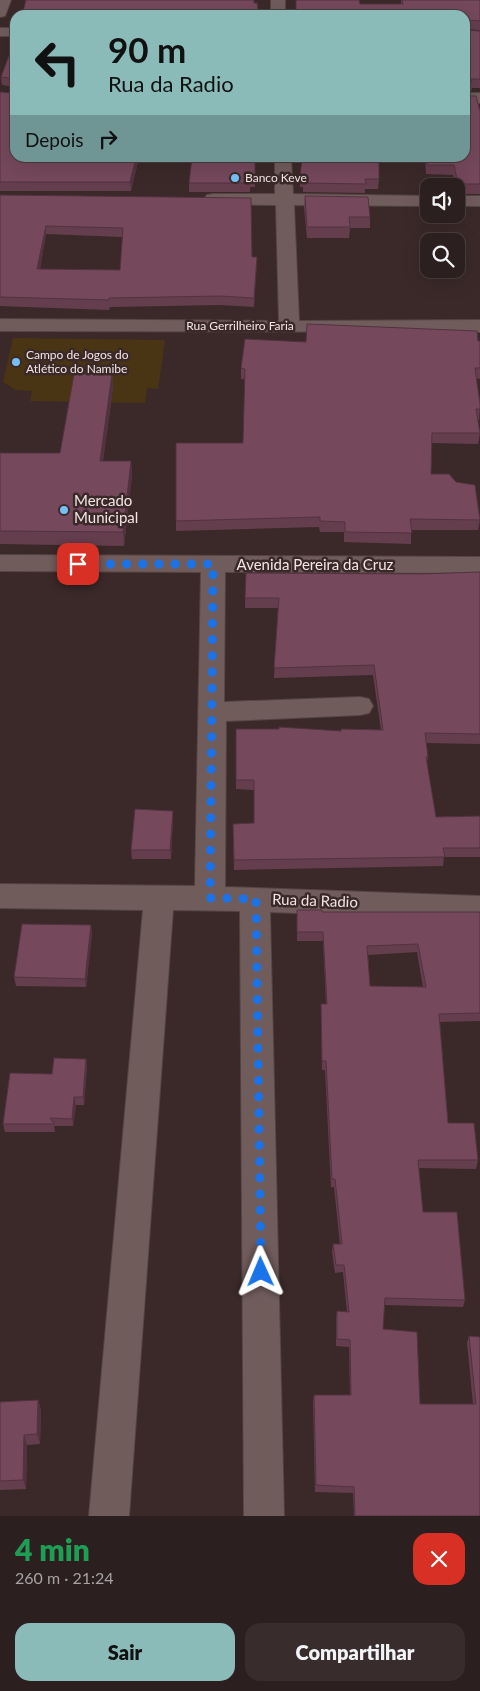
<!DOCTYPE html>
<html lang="pt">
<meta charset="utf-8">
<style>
body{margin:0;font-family:Lato,sans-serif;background:#382c2c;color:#f1f3f6;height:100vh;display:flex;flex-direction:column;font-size:19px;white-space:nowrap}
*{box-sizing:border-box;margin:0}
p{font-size:16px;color:#a6a2a4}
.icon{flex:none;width:28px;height:28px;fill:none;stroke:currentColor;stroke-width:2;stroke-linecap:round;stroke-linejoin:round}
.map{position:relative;height:1516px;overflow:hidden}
.details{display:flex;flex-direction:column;background:#2c1f1f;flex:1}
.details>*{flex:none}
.guide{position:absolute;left:10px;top:10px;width:460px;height:152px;border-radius:15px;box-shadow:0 5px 20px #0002,0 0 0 1px #483d3d;background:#8bbbb9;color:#111;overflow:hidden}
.controls{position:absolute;left:420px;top:178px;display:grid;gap:10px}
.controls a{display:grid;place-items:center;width:45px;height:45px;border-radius:10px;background:#2c1f1f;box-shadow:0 5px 20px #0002,0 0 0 1px #483d3d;font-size:25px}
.pin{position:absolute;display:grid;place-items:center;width:42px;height:42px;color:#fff;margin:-21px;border-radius:10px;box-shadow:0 2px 8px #0006}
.me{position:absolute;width:55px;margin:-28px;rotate:359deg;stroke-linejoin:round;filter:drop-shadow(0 0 4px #0008)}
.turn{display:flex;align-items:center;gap:18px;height:105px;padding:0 15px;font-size:22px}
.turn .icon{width:65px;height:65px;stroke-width:2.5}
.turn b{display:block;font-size:35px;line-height:42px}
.then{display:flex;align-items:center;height:48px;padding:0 15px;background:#0003;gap:10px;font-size:19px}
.round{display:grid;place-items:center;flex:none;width:52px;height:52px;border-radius:15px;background:#382c2c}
.headline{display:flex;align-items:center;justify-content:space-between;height:85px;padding:0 15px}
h1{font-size:30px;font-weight:800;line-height:38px;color:#1e9e55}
.button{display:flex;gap:10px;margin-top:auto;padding:10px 15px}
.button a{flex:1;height:58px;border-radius:15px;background:#8bbbb9;color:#111;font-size:20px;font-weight:800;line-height:58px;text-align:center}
.button a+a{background:#382c2c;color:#f1f3f6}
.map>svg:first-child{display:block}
</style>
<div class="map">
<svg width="480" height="1516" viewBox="0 0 480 1516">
<rect width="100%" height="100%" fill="#3b2929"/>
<polygon fill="#493514" points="13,338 165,340 158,389 147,388 145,403 30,401 32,391 16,390 3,382"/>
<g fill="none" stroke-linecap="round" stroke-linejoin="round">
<g stroke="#544544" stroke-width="2">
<g id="minor">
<polygon points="0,0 11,0 5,16 0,17"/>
<rect x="271" y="0" width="14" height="15"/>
<rect x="0" y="28" width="15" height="8"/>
<rect x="465" y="93" width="15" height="10"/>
<polygon points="275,158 291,158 293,194 429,196 429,206 294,205 299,321 480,320 480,332 0,331 0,319 279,321 276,205 213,204 207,203 204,199 207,195 213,194 275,194"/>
<rect x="456" y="196" width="24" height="10"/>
<polygon points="0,555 480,557 480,573 225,572 224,702 360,697 369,699 373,706 369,713 360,715 226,721 225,887 480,896 480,920 270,912 284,1516 244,1516 240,911 173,910 129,1516 89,1516 143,910 0,908 0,884 195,886 201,572 0,571"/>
</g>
</g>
<use href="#minor" fill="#715c5c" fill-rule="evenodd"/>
</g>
<g fill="#653e4e" fill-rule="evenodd">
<polygon points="401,0 480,0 480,30 465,29 465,15 360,4 401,4"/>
<polygon points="465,30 480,31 480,88 472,88 471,91 465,92"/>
<polygon points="15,38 15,87 2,85 1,77"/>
<polygon points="0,92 14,93 15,158 139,158 131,191 0,191"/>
<polygon points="480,111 480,194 457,194 453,175 426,174 425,158 465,158"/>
<polygon points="300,177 379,179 378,189 365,189 365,193 303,192 303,187 300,187"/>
<polygon points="255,179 255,187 250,187 250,192 189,192 189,183"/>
<path d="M 0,195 L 252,257 L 257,257 L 254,307 L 220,305 L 110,307 L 109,310 L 0,306 ZM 46,234 L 123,237 L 120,270 L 40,269 Z"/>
<polygon points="305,196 370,217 370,228 350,228 349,238 307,238 304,207"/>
<polygon points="480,341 480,379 476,378 480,404 479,420 477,420 480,433 478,444 432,443 431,474 480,520 478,530 411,530 411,544 344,542 344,532 320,532 319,527 176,531 176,521 243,443 245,379 241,379 241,368 306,342"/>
<polygon points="112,374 113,388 103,461 131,461 132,475 124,546 0,544 0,453 60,453"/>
<polygon points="480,572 480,744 426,743 428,757 427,763 436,817 480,816 480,857 444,857 443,866 234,870 233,824 254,823 254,790 236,789 236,729 341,731 381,730 373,675 274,678 278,608 245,608 246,573 421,574"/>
<polygon points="173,819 171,859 132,859 131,850"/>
<path d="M 297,910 L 322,912 L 480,912 L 480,1021 L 440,1022 L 448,1123 L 478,1160 L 476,1169 L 419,1168 L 423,1212 L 465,1300 L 463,1307 L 384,1305 L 383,1329 L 420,1404 L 473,1404 L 467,1343 L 469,1336 L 480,1337 L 480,1516 L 354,1516 L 353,1493 L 315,1492 L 313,1402 L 314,1395 L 350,1395 L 349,1347 L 336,1346 L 336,1319 L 337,1311 L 347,1312 L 343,1272 L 335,1273 L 332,1252 L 333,1244 L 340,1244 L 334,1187 L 331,1187 L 325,1070 L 322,1070 L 321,1013 L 321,1004 L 326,1004 L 323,941 L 297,941 ZM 417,952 L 423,987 L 370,986 L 368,955 Z"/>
<polygon points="91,925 92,934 86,987 16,986 14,977"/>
<polygon points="86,1059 87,1067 84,1105 76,1105 73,1126 54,1126 55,1132 5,1132 3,1124 52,1074"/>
<polygon points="38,1400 41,1410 40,1444 27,1445 26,1489 0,1490 0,1402"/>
</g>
<g fill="#523240">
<polygon points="136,158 139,158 131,191 130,182"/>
<polygon points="46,226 46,234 38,278 37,269"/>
<polygon points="112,374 113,388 101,474 100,461"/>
<polygon points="131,461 132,475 124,546 123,532"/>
<polygon points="173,811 173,819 171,859 170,850"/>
<polygon points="91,925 92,934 86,987 85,979"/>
<polygon points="86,1059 87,1067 84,1105 83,1097"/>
<polygon points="74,1097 76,1105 73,1126 72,1119"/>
<polygon points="38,1400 41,1410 40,1444 37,1434"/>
<polygon points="24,1435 27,1445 26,1489 23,1480"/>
</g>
<g fill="#75485b" stroke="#523240" fill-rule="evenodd">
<polygon points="26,0 254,0 254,3 257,3 259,15 22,15"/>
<polygon points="296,0 359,0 360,4 403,4 402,0 480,0 480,21 465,20 465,15 296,15"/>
<polygon points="465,30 480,31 480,79 471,79 472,82 465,83"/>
<polygon points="15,38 15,79 1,77 13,45"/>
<polygon points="0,92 14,93 15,92 15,158 136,158 130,182 0,182"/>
<polygon points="465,95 466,96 476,96 480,111 480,184 458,184 454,165 427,165 427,158 465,158"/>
<polygon points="192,158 255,158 255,179 250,179 250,183 189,183"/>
<polygon points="302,158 379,158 379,179 365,179 366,184 304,183 303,178 300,177"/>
<path d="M 0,195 L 251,198 L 252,257 L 257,257 L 254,298 L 220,296 L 109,298 L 109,300 L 0,297 ZM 46,226 L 123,228 L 120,270 L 37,269 Z"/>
<polygon points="305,196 368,197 370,217 349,217 350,227 307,227"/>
<polygon points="307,324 477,331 478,341 480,341 480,368 475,368 480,404 480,409 476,409 480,433 432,433 431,474 449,474 456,482 475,485 480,520 410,519 412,533 345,532 345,522 320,521 320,517 176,521 176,443 243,443 245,369 241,368 245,339 306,342"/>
<polygon points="74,374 112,374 100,461 131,461 123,532 0,531 0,453 60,453"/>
<polygon points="480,572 480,734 425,733 428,757 426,757 436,817 480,816 480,848 443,848 445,857 234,860 233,824 254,823 254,780 236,780 236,729 279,729 279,727 341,731 341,729 383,730 374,665 274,668 279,598 245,598 246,573 421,574"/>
<polygon points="135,809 173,811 170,850 131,850"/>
<path d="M 297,910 L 322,910 L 322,912 L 480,912 L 480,1013 L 439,1014 L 448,1123 L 474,1123 L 478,1160 L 418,1160 L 423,1212 L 457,1212 L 465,1300 L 385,1298 L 383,1329 L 417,1332 L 420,1404 L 476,1404 L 469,1336 L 480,1337 L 480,1516 L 355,1516 L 354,1487 L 316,1485 L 314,1395 L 351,1395 L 350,1340 L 337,1339 L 337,1311 L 349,1312 L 344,1265 L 336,1265 L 333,1244 L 342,1244 L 335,1179 L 332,1179 L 326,1061 L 322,1061 L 321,1004 L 327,1004 L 323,932 L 297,932 ZM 418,944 L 426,987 L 370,986 L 367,946 Z"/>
<polygon points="22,924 91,925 85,979 14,977"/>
<polygon points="54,1058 86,1059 83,1097 74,1097 72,1119 50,1118 54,1124 3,1124 10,1073 52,1074"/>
<polygon points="38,1400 37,1434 24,1435 23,1480 0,1481 0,1402"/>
</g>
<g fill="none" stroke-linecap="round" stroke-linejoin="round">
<polyline stroke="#1a73e8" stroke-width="9" stroke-dasharray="0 16.2" points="78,564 213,564 210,898 256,899 261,1272"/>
</g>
<g fill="#74c0f6" stroke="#3b2929" stroke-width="2">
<circle cx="235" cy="178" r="5"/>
<circle cx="16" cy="362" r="5"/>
<circle cx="64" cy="510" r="5"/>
</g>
<g text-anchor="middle" stroke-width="5" stroke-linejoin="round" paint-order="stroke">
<g font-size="12" fill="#f1e5e4" stroke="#3b2929" text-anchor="start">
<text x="245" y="182">Banco Keve</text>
<text x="26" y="359">Campo de Jogos do<tspan x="26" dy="14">Atlético do Namibe</tspan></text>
</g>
<g font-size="12" fill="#f1e5e4" stroke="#3b2929">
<text x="240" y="330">Rua Gerrilheiro Faria</text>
</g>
<g font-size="15" fill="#f1e5e4" stroke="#3b2929" text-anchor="start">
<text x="74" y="506">Mercado<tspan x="74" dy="17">Municipal</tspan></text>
</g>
<g font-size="15" fill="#f1e5e4" stroke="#3b2929">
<text x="315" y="570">Avenida Pereira da Cruz</text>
<text transform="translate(315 901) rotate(2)" y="5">Rua da Radio</text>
</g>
</g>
</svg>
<div class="controls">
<a><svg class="icon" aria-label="sound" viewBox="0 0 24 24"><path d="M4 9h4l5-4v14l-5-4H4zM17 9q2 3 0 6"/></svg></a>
<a><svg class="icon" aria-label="search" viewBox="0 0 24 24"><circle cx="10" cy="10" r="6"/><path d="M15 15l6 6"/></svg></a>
</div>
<div class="pin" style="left:78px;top:564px;background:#d93025"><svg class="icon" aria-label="arrive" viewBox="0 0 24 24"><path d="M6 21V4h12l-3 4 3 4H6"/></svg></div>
<svg class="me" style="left:261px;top:1272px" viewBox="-20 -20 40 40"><path d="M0-17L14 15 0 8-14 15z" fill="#1a73e8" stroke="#fff" stroke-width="4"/></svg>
<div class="guide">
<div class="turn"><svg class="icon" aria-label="left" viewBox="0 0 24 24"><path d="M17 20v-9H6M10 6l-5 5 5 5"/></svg><div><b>90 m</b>Rua da Radio</div></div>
<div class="then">Depois<svg class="icon" aria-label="right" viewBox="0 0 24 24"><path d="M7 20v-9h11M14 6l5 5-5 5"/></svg></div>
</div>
</div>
<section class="details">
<div class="headline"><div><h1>4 min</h1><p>260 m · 21:24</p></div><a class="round" style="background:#d93025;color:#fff"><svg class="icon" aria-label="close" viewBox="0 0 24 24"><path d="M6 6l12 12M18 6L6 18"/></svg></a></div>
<div class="button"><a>Sair</a><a>Compartilhar</a></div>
</section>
